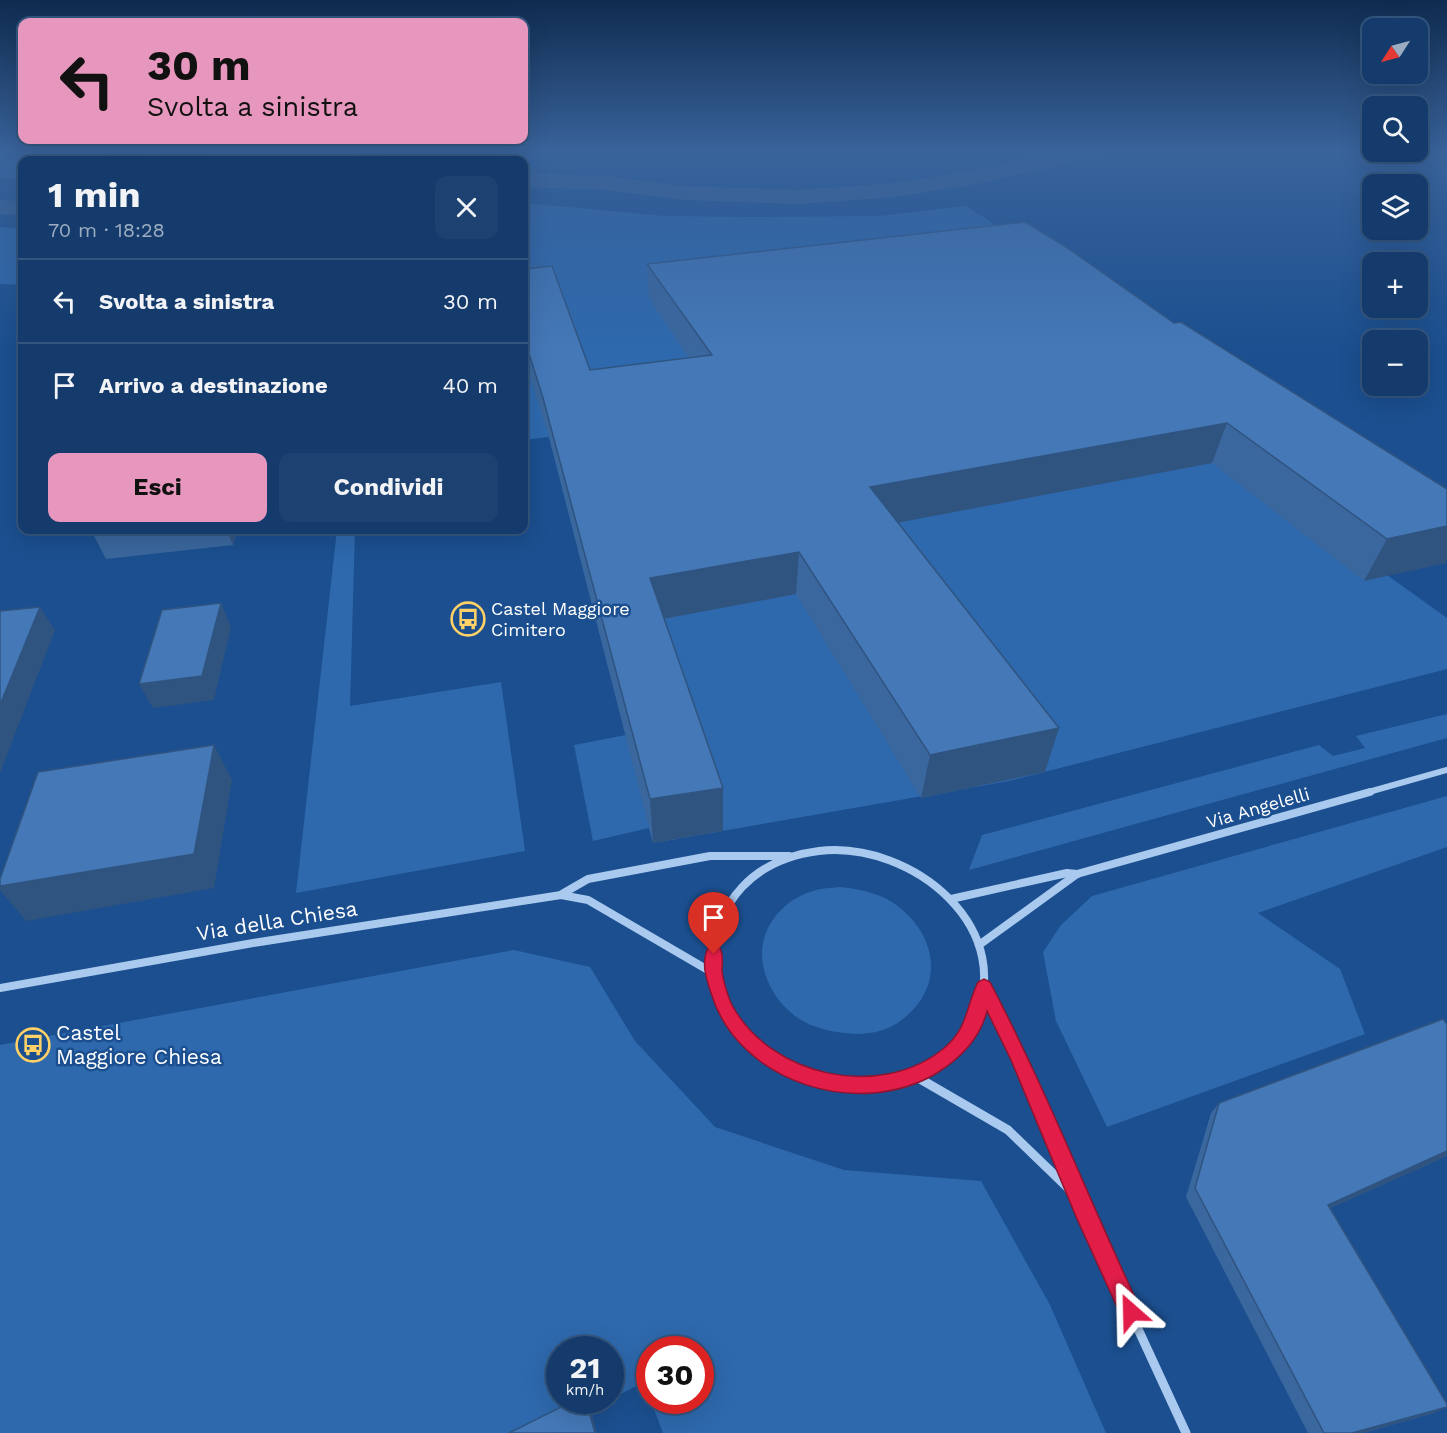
<!DOCTYPE html>
<html lang="it">
<meta charset="utf-8">
<style>
body{margin:0;font-family:"Work Sans",sans-serif;background:#1d4271;color:#f1f3f6;height:100vh;display:flex;flex-direction:column;font-size:22px;white-space:nowrap}
*{box-sizing:border-box;margin:0}
p{font-size:20px;color:#9dadc1}
.icon{flex:none;width:33px;height:33px;fill:none;stroke:currentColor;stroke-width:2;stroke-linecap:round;stroke-linejoin:round}
.map{position:relative;flex:1;overflow:hidden}
.sheet{position:absolute;left:18px;top:156px;width:510px;height:378px;display:flex;flex-direction:column;background:#143b6b;border-radius:12px;box-shadow:0 6px 24px #0002,0 0 0 2px #33557e}
.sheet>*{flex:none}
.guide{position:absolute;left:18px;top:18px;width:510px;height:126px;border-radius:12px;box-shadow:0 6px 24px #0002,0 0 0 2px #33557e;background:#e797bd;color:#111;overflow:hidden}
.needle{width:39px;rotate:234deg}
.buttons{position:absolute;left:1362px;top:18px;display:grid;gap:12px}
.buttons a{display:grid;place-items:center;width:66px;height:66px;border-radius:12px;background:#143b6b;box-shadow:0 6px 24px #0002,0 0 0 2px #33557e;font-size:30px}
.speed{position:absolute;left:546px;top:1336px;display:flex;gap:12px;font-size:30px;font-weight:700;text-align:center}
.speed>*{display:grid;place-content:center;width:78px;height:78px;border-radius:50%;background:#143b6b;box-shadow:0 6px 24px #0002,0 0 0 2px #33557e;line-height:1}
.speed small{font-size:15px;font-weight:400}
.speed .limit{border:9px solid #d22;background:#fff;color:#111}
.pin{position:absolute;display:grid;place-items:center;width:51px;height:51px;color:#fff;margin:-62px -26px;border-radius:50% 50% 50% 0;rotate:-45deg;box-shadow:0 0 6px #0007}
.pin .icon{rotate:45deg}
.me{position:absolute;width:66px;margin:-33px;rotate:335deg;stroke-linejoin:round;filter:drop-shadow(0 0 4px #0008)}
.turn{display:flex;align-items:center;gap:21px;height:126px;padding:0 30px;font-size:27px}
.turn .icon{width:78px;height:78px;stroke-width:2.5}
.turn b{display:block;font-size:42px;line-height:51px}
.round{display:grid;place-items:center;flex:none;width:63px;height:63px;border-radius:12px;background:#1d4271}
.headline{display:flex;align-items:center;justify-content:space-between;height:102px;padding:0 30px}
h1{font-size:36px;font-weight:700;line-height:45px}
.cta{display:flex;gap:12px;margin-top:auto;padding:12px 30px}
.cta a{flex:1;height:69px;border-radius:12px;background:#e797bd;color:#111;font-size:24px;font-weight:700;line-height:69px;text-align:center}
.cta a+a{background:#1d4271;color:#f1f3f6}
ul{padding:0;list-style:none}
li{display:flex;align-items:center;gap:18px;height:84px;padding:0 30px;border-top:2px solid #33557e}
li div{flex:1}
li b{display:block;font-size:22px}
li em{font-style:normal}
.map>svg:first-child{display:block}
</style>
<div class="map">
<svg width="1447" height="1433" viewBox="0 0 1447 1433">
<rect width="100%" height="100%" fill="#1b4f8f"/>
<g fill="#2e69ad">
<polygon points="15,149 98,149 108,150 97,160 22,160 22,178 0,179 0,162"/>
<polygon points="524,203 665,216 748,217 880,216 966,206 1025,244 1387,575 1447,618 1447,669 1009,781 653,843 649,828 593,841 574,745 626,735 549,437 524,440"/>
<polygon points="0,227 22,229 22,285 0,284"/>
<polygon points="337,530 355,530 350,706 501,682 525,851 296,893"/>
<polygon points="1447,714 1447,738 969,870 982,835 1319,745 1333,756 1365,748 1356,736"/>
<polygon points="1447,796 1447,847 1258,913 1340,969 1365,1034 1107,1127 1056,1021 1043,952 1061,925 1092,896"/>
<path d="M 840,887 C 858,889 876,892 892,902 C 936,931 947,985 903,1019 C 890,1030 872,1034 856,1034 C 840,1033 826,1031 811,1025 C 775,1010 750,964 768,928 C 777,910 793,897 813,891 C 821,888 831,888 840,887 Z"/>
<polygon points="514,950 590,967 635,1041 715,1127 844,1170 981,1181 1050,1305 1106,1433 663,1433 651,1401 700,1401 700,1350 650,1350 649,1397 644,1382 611,1399 610,1350 560,1350 560,1401 608,1401 548,1433 0,1433 0,1045"/>
</g>
<g fill="none" stroke-linecap="round" stroke-linejoin="round">
<g fill="#3c6290" fill-rule="evenodd">
<polygon points="1074,149 1114,149 1110,153 982,183 895,197 798,204 685,200 606,190 524,187 524,173 606,176 685,186 798,190 895,183 982,169"/>
<polygon points="0,200 22,201 22,215 0,214"/>
</g>
<polyline stroke="#a9c9ee" stroke-width="6" points="1365,793 1447,770"/>
<g stroke="#a9c9ee" stroke-width="8">
<polyline points="562,894 588,879 710,856 789,856"/>
<polyline points="951,899 1067,873 1077,874"/>
<polyline points="979,945 1077,874 1370,792"/>
<polyline points="0,988 253,943 561,895 588,900 713,973"/>
<polyline points="984,988 1027,1075"/>
<path d="M 803,1075 C 776,1065 748,1045 731,1021 C 721,1006 715,984 714,966 C 713,901 755,859 819,851 C 912,840 1024,931 970,1028 C 958,1049 939,1066 917,1075"/>
</g>
<g stroke="#a9c9ee" stroke-width="9">
<path d="M 799,1074 C 839,1089 881,1089 920,1074"/>
<polyline points="1027,1074 1084,1212 1186,1433"/>
<polyline points="915,1076 1008,1130 1067,1187 1077,1201"/>
</g>
</g>
<g fill="#3a679d">
<polygon points="147,149 460,149 331,154 327,160 141,160 140,156"/>
<polygon points="513,149 592,149 513,152"/>
<polygon points="647,264 1174,323 1447,489 1364,581 1212,463 897,522 1059,728 1045,772 921,798 796,594 664,619 723,831 653,843 549,437 524,359 524,269 590,370 689,358 649,298"/>
<polygon points="91,530 237,530 233,545 106,559"/>
<polygon points="1447,1024 1447,1156 1330,1208 1434,1413 1363,1433 1308,1433 1186,1197 1211,1113 1219,1103"/>
</g>
<g fill="#305480">
<polygon points="177,149 214,149 217,160 141,160 140,156"/>
<polygon points="324,149 330,149 331,154 327,160"/>
<polygon points="1227,423 1212,463 865,529 870,487"/>
<polygon points="1447,526 1447,563 1364,581 1387,539"/>
<polygon points="226,530 237,530 233,545"/>
<polygon points="799,552 796,594 652,621 650,578"/>
<polygon points="221,603 231,627 214,700 153,708 139,684"/>
<polygon points="40,607 55,630 0,773 0,705"/>
<polygon points="1059,728 1045,772 921,798 930,755"/>
<polygon points="214,745 232,780 214,888 26,921 0,890 0,886"/>
<polygon points="723,788 723,831 653,843 650,799"/>
<polygon points="1447,1151 1447,1156 1317,1214 1328,1205"/>
<polygon points="586,1401 592,1415 597,1433 595,1433"/>
<polygon points="1447,1407 1434,1413 1363,1433 1352,1433"/>
</g>
<g fill="#4478b7" stroke="#305480" stroke-width="1.5">
<polygon points="147,149 177,149 140,156"/>
<polygon points="1025,222 1066,247 1174,323 1181,322 1447,489 1447,526 1387,539 1227,423 870,487 1059,728 930,755 799,552 650,578 723,788 650,799 543,398 524,338 524,269 552,266 590,370 712,355 647,264"/>
<polygon points="221,603 202,676 139,684 162,610"/>
<polygon points="40,607 0,705 0,611"/>
<polygon points="214,745 194,854 0,886 0,879 38,772"/>
<polygon points="1443,1019 1447,1024 1447,1151 1328,1205 1447,1404 1447,1407 1352,1433 1324,1433 1195,1188 1219,1103"/>
<polygon points="573,1401 586,1401 595,1433 509,1433"/>
</g>
<linearGradient id="sky" x2="0" y2="1"><stop stop-color="#0f2b4f"/><stop offset="0.43" stop-color="#39639b"/><stop offset="1" stop-color="#39639b" stop-opacity="0"/></linearGradient>
<rect width="1447" height="350" fill="url(#sky)"/>
<path fill="#e11d48" stroke="#92132f" stroke-width="1.5" d="M 714,946 L 720,948 C 724,956 722,963 722,971 C 723,980 728,997 732,1005 C 771,1077 880,1100 943,1049 C 968,1029 966,1006 978,982 L 984,979 L 990,982 C 1045,1087 1088,1197 1138,1304 L 1142,1312 L 1138,1320 L 1131,1323 L 1123,1320 L 1077,1219 L 1011,1060 L 987,1011 C 980,1039 961,1058 937,1073 C 859,1120 738,1083 711,993 C 706,978 701,963 708,948 Z"/>
<defs>
<g id="bus-ring" transform="scale(1.725)"><circle r="9.5" fill="#1b4f8f" stroke="#ffd166" stroke-width="1.5"/><path d="M-5-6H5V4H4V6H2V4H-2V6H-4V4H-5ZM-3.5-4V0h7V-4ZM-3.5 1.2v1.5H-2V1.2ZM2 1.2v1.5H3.5V1.2Z" fill="#ffd166"/></g>
</defs>
<g fill-rule="evenodd">
<use href="#bus-ring" x="468" y="619"/>
<use href="#bus-ring" x="33" y="1045"/>
</g>
<g text-anchor="middle" stroke-width="5" stroke-linejoin="round" paint-order="stroke">
<g font-size="18" fill="#fff" stroke="#1b4f8f" text-anchor="start">
<text x="491" y="615">Castel Maggiore<tspan x="491" dy="21">Cimitero</tspan></text>
</g>
<g font-size="18" fill="#fff" stroke="#1b4f8f">
<text transform="translate(1258 808) rotate(-16)" y="6">Via Angelelli</text>
</g>
<g font-size="21" fill="#fff" stroke="#1b4f8f">
<text transform="translate(277 921) rotate(-9)" y="7">Via della Chiesa</text>
</g>
<g font-size="21" fill="#fff" stroke="#1b4f8f" text-anchor="start">
<text x="56" y="1040">Castel<tspan x="56" dy="24">Maggiore Chiesa</tspan></text>
</g>
</g>
</svg>
<div class="buttons">
<a><svg class="needle" viewBox="-14 -14 28 28"><path d="M0-13l5 13h-10z" fill="#e53935"/><path d="M0 13l5-13h-10z" fill="#9dadc1"/></svg></a>
<a><svg class="icon" aria-label="search" viewBox="0 0 24 24"><circle cx="10" cy="10" r="6"/><path d="M15 15l6 6"/></svg></a>
<a><svg class="icon" aria-label="layers" viewBox="0 0 24 24"><path d="M12 4l9 5-9 5-9-5zM3 14l9 5 9-5"/></svg></a>
<a>+</a>
<a>−</a>
</div>
<div class="speed"><div>21<small>km/h</small></div><div class="limit">30</div></div>
<div class="pin" style="left:714px;top:954px;background:#d93025"><svg class="icon" aria-label="arrive" viewBox="0 0 24 24"><path d="M6 21V4h12l-3 4 3 4H6"/></svg></div>
<svg class="me" style="left:1131px;top:1312px" viewBox="-20 -20 40 40"><path d="M0-17L14 15 0 8-14 15z" fill="#e11d48" stroke="#fff" stroke-width="4"/></svg>
<div class="guide">
<div class="turn"><svg class="icon" aria-label="left" viewBox="0 0 24 24"><path d="M17 20v-9H6M10 6l-5 5 5 5"/></svg><div><b>30 m</b>Svolta a sinistra</div></div>
</div>
<section class="sheet">
<div class="headline"><div><h1>1 min</h1><p>70 m · 18:28</p></div><a class="round"><svg class="icon" aria-label="close" viewBox="0 0 24 24"><path d="M6 6l12 12M18 6L6 18"/></svg></a></div>
<ul>
<li><svg class="icon" aria-label="left" viewBox="0 0 24 24"><path d="M17 20v-9H6M10 6l-5 5 5 5"/></svg><div><b>Svolta a sinistra</b></div><em>30 m</em></li>
<li><svg class="icon" aria-label="arrive" viewBox="0 0 24 24"><path d="M6 21V4h12l-3 4 3 4H6"/></svg><div><b>Arrivo a destinazione</b></div><em>40 m</em></li>
</ul>
<div class="cta"><a>Esci</a><a>Condividi</a></div>
</section>
</div>
